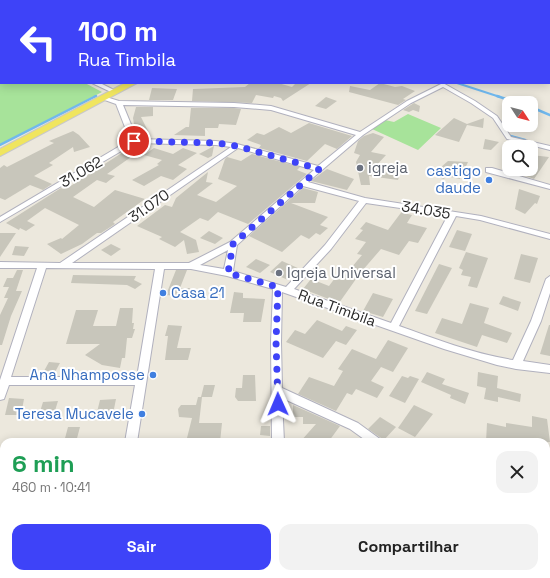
<!DOCTYPE html>
<html lang="pt">
<meta charset="utf-8">
<style>
body{margin:0;font-family:"Space Grotesk",sans-serif;background:#f2f2f2;color:#222;height:100vh;display:flex;flex-direction:column;font-size:15px;white-space:nowrap}
*{box-sizing:border-box;margin:0}
p{font-size:13px;color:#767676}
.icon{flex:none;width:22px;height:22px;fill:none;stroke:currentColor;stroke-width:2;stroke-linecap:round;stroke-linejoin:round}
.map{position:relative;flex:1;overflow:hidden}
.sheet{position:absolute;left:0px;top:438px;width:550px;height:140px;display:flex;flex-direction:column;background:#fff;border-radius:12px 12px 0 0;box-shadow:0 2px 10px #0003}
.sheet>*{flex:none}
.hud{position:absolute;left:0px;top:0px;width:550px;height:84px;box-shadow:0 2px 10px #0003;background:#3e43f8;color:#fff;overflow:hidden}
.needle{width:26px;rotate:126deg}
.tools{position:absolute;left:502px;top:96px;display:grid;gap:8px}
.tools a{display:grid;place-items:center;width:36px;height:36px;border-radius:8px;background:#fff;box-shadow:0 2px 10px #0003;font-size:20px}
.pin{position:absolute;display:grid;place-items:center;width:34px;height:34px;color:#fff;margin:-17px;border:2px solid #fff;border-radius:50%;box-shadow:0 1px 4px #0007}
.me{position:absolute;width:44px;margin:-22px;rotate:359deg;stroke-linejoin:round;filter:drop-shadow(0 0 3px #0008)}
.turn{display:flex;align-items:center;gap:14px;height:84px;padding:0 12px;font-size:18px}
.turn .icon{width:52px;height:52px;stroke-width:2.5}
.turn b{display:block;font-size:28px;line-height:34px}
.round{display:grid;place-items:center;flex:none;width:42px;height:42px;border-radius:12px;background:#f2f2f2}
.overview{display:flex;align-items:center;justify-content:space-between;height:68px;padding:0 12px}
h1{font-size:24px;font-weight:600;line-height:30px;color:#1e9e55}
.primary-button{display:flex;gap:8px;margin-top:auto;padding:8px 12px}
.primary-button a{flex:1;height:46px;border-radius:12px;background:#3e43f8;color:#fff;font-size:16px;font-weight:600;line-height:46px;text-align:center}
.primary-button a+a{background:#f2f2f2;color:#222}
.map>svg:first-child{display:block}
</style>
<div class="map">
<svg width="550" height="578" viewBox="0 0 550 578">
<rect width="100%" height="100%" fill="#ece8dd"/>
<g fill="#a7e39a">
<polygon points="0,45 1,83 85,83 102,92 0,146"/>
<polygon points="408,114 441,128 418,150 372,129 385,120 394,122"/>
</g>
<g fill="none" stroke-linecap="round" stroke-linejoin="round">
<g stroke="#70b8ee" stroke-width="2">
<polyline points="457,83 500,97"/>
<polyline points="94,97 96,96"/>
</g>
<g stroke="#70b8ee" stroke-width="2.5">
<polyline points="497,96 518,103"/>
<polyline points="531,107 550,115"/>
<polyline points="507,135 525,140"/>
<polyline points="0,145 96,96"/>
</g>
</g>
<g fill="#c8c6bb">
<polygon points="250,83 278,83 292,87 296,83 311,83 283,101 281,98 274,96 273,98 256,95 252,103 192,101 193,89 245,87"/>
<polygon points="380,83 395,87 402,86 415,91 403,99 406,100 398,105 349,92 350,86 370,90"/>
<polygon points="152,88 177,89 173,100 149,100"/>
<polygon points="326,97 337,101 326,109 315,106"/>
<polygon points="414,103 420,106 419,112 413,110 409,112 403,110"/>
<polygon points="136,107 153,107 153,116 141,117 150,135 138,135 135,130 133,118"/>
<polygon points="191,108 234,108 241,109 236,125 219,124 218,128 205,128 205,136 174,135 186,127 189,127"/>
<polygon points="454,118 467,124 484,118 483,128 467,125 459,142 435,135"/>
<polygon points="309,123 352,136 337,149 325,144 307,161 259,148 261,145 247,140 257,133 264,135 279,127 291,133"/>
<polygon points="73,131 79,135 90,147 74,152 73,147 49,163 53,165 34,176 52,184 43,190 30,185 5,200 0,198 0,168 4,165 7,167 54,143 49,141"/>
<polygon points="373,133 384,137 371,152 386,155 374,168 399,177 398,180 369,176 370,185 361,185 356,162 360,155 354,153 358,141 364,136"/>
<polygon points="485,139 499,142 491,150 483,149"/>
<polygon points="214,146 212,156 208,158 199,154"/>
<polygon points="154,148 173,154 183,148 197,153 178,165 187,169 173,180 161,176 144,186 132,180 159,165 157,164 162,160 144,155"/>
<polygon points="128,149 138,152 107,174 115,176 106,183 97,180 73,197 94,207 115,190 145,199 113,222 115,224 101,233 97,233 82,244 61,254 47,244 61,238 62,239 79,225 45,208 27,221 35,225 26,231 20,228 19,230 6,223 61,188 63,189 69,187"/>
<polygon points="252,154 300,167 297,170 307,174 248,224 218,212 208,221 200,218 180,232 196,240 199,252 187,254 184,240 175,247 159,239 162,237 137,226 165,205 172,207 176,198 208,172 206,182 213,183 197,195 216,202 237,186 218,179 225,159 227,157 241,161"/>
<polygon points="531,155 549,157 534,179 511,170 531,169"/>
<polygon points="448,161 468,162 460,179 446,176 444,179 432,175"/>
<polygon points="327,169 354,179 347,190 311,181"/>
<polygon points="303,188 318,192 315,203 291,203 328,217 320,225 328,228 320,235 316,233 309,239 301,235 282,252 249,236"/>
<polygon points="519,189 540,196 537,204 535,203 525,214 515,209"/>
<polygon points="403,210 409,211 408,214 412,215 407,223 427,228 418,243 409,241 399,255 381,249 362,271 366,272 359,280 356,279 339,303 303,289 311,279 329,286 335,278 341,280 362,255 357,254 366,242 355,239 363,230 360,229 366,222 388,230"/>
<polygon points="457,230 472,234 465,251 449,247"/>
<polygon points="209,231 223,238 215,244 200,238"/>
<polygon points="0,233 16,233 0,257"/>
<polygon points="111,244 121,249 111,256 101,250"/>
<polygon points="15,246 29,247 24,256 12,255"/>
<polygon points="466,252 488,258 477,288 468,286 471,277 461,275 463,270 459,268"/>
<polygon points="521,254 538,258 530,283 514,279"/>
<polygon points="256,259 270,265 260,273 246,267"/>
<polygon points="282,261 300,269 288,280 270,272"/>
<polygon points="439,264 452,268 427,314 415,311"/>
<polygon points="17,270 23,270 16,291 22,291 11,316 2,345 0,345 0,315 8,298 4,298 9,287 3,287 7,278 13,278"/>
<polygon points="176,270 187,270 180,288 190,288 187,297 166,295"/>
<polygon points="73,275 136,276 134,280 142,284 135,289 127,285 71,283"/>
<polygon points="234,292 243,293 243,298 265,299 261,322 243,322 244,313 230,313"/>
<polygon points="373,293 393,299 383,317 363,311"/>
<polygon points="503,296 521,302 518,311 499,304"/>
<polygon points="470,303 489,308 484,323 512,333 507,343 482,335 477,347 435,333 442,318 462,324"/>
<polygon points="120,308 133,308 132,323 134,323 133,329 135,329 132,338 127,338 125,358 122,358 120,368 102,365 85,355 100,344 66,344 76,310 98,310 93,326 116,326"/>
<polygon points="317,320 342,331 346,326 357,330 346,345 336,341 323,358 286,342 295,330 305,334"/>
<polygon points="168,325 182,326 177,348 191,348 188,360 165,360 168,336 165,336"/>
<polygon points="549,325 550,325 550,356 540,354"/>
<polygon points="388,340 408,348 393,372 381,367 371,381 384,387 377,398 356,389 352,395 347,393 336,411 298,394 309,377 334,386 343,371 338,369 352,349 376,359"/>
<polygon points="49,362 60,363 55,372 44,371"/>
<polygon points="427,372 445,379 442,384 469,393 465,404 450,398 451,395 421,382"/>
<polygon points="478,372 498,376 497,388 521,394 520,402 498,397 498,402 484,399 486,388 477,386"/>
<polygon points="243,375 255,375 256,401 238,401 235,397 236,388 242,388"/>
<polygon points="402,376 408,378 410,376 419,379 405,403 389,396"/>
<polygon points="204,385 215,385 212,397 202,397 199,423 222,423 220,442 186,442 192,418 179,417 178,409 181,405 196,405 198,397 201,397"/>
<polygon points="9,398 24,399 21,415 5,415"/>
<polygon points="116,399 113,414 96,416 100,400"/>
<polygon points="58,401 54,414 39,415 43,402"/>
<polygon points="293,405 340,426 329,441 325,439 322,442 300,442 316,424 303,424 303,417 293,417"/>
<polygon points="414,405 433,414 415,437 398,428"/>
<polygon points="532,416 547,419 550,442 516,442 505,440 505,442 486,442 487,423 506,427 506,423 532,427"/>
<polygon points="380,417 396,427 384,440 368,429"/>
<polygon points="261,426 270,426 270,436 260,435"/>
<polygon points="68,427 80,427 76,442 64,442"/>
</g>
<g fill="none" stroke-linecap="round" stroke-linejoin="round">
<g stroke="#b1b1be" stroke-width="2">
<g id="street">
<rect x="345" y="0" width="7" height="1"/>
<rect x="488" y="0" width="7" height="1"/>
<rect x="549" y="15" width="1" height="4"/>
<polygon points="550,37 550,44 549,43"/>
<rect x="0" y="40" width="1" height="4"/>
<rect x="549" y="70" width="1" height="4"/>
<polygon points="92,83 100,83 118,92 113,93"/>
<path d="M 443,83 L 475,101 L 497,116 L 511,137 L 550,146 L 550,150 L 507,139 L 493,118 L 471,103 L 443,87 L 411,103 L 363,135 L 308,182 L 365,198 L 481,216 L 550,234 L 550,239 L 480,220 L 456,216 L 399,326 C 436,339 474,354 513,360 L 531,321 L 546,279 L 550,276 L 550,293 L 541,321 L 523,361 L 550,365 L 550,373 L 516,369 L 497,365 L 444,349 L 282,292 L 281,342 L 282,388 L 358,423 L 380,439 L 382,442 L 368,442 L 350,429 L 282,398 L 284,442 L 272,442 L 271,342 L 273,289 L 227,276 L 191,269 L 164,269 L 137,442 L 125,442 L 135,385 L 9,385 L 4,399 L 0,400 L 0,380 L 37,268 L 0,268 L 0,262 L 60,263 L 231,147 L 216,145 L 135,143 L 0,222 L 0,217 L 130,140 L 116,104 L 102,99 L 102,97 L 106,97 L 119,101 L 234,103 L 271,106 L 360,132 L 407,101 ZM 123,105 L 234,107 L 271,110 L 356,135 L 318,166 L 237,144 L 216,141 L 137,139 ZM 238,148 L 314,170 L 230,242 L 189,263 L 72,263 ZM 303,186 L 359,201 L 325,245 L 286,287 L 233,271 L 237,245 ZM 366,203 L 448,215 L 391,323 L 294,289 L 331,249 ZM 228,250 L 224,269 L 200,265 ZM 46,268 L 155,269 L 137,377 L 11,377 Z"/>
<polygon points="486,168 492,168 550,185 550,189 486,172"/>
<polygon points="546,456 550,458 550,468 546,466"/>
<polygon points="546,509 550,510 550,520 546,519"/>
<polygon points="4,538 4,550 0,551 0,539"/>
<polygon points="103,574 117,574 118,578 104,578"/>
<polygon points="171,574 189,574 191,578 173,578"/>
<rect x="272" y="574" width="14" height="4"/>
</g>
</g>
<g stroke="#c8c8c8" stroke-width="2">
<g id="primary">
<polygon points="291,0 300,0 290,1"/>
<polygon points="125,83 137,83 0,156 0,149"/>
</g>
</g>
<use href="#street" fill="#fff" fill-rule="evenodd"/>
<use href="#primary" fill="#f0e55f" fill-rule="evenodd"/>
</g>
<g fill="none" stroke-linecap="round" stroke-linejoin="round">
<polyline stroke="#3e43f8" stroke-width="7" stroke-dasharray="0 12.6" points="134,141 216,143 237,146 319,169 233,244 228,273 278,287 276,342 278,404"/>
</g>
<g fill="#6b7280" stroke="#fff" stroke-width="1.5">
<circle cx="360" cy="168" r="4"/>
<circle cx="279" cy="273" r="4"/>
</g>
<g fill="#3f7fe0" stroke="#fff" stroke-width="1.5">
<circle cx="489" cy="180" r="4"/>
<circle cx="163" cy="293" r="4"/>
<circle cx="153" cy="375" r="4"/>
<circle cx="142" cy="414" r="4"/>
</g>
<g text-anchor="middle" stroke-width="4" stroke-linejoin="round" paint-order="stroke">
<g font-size="15" fill="#5b616d" stroke="#fff" text-anchor="start">
<text x="368" y="173">igreja</text>
<text x="287" y="278">Igreja Universal</text>
</g>
<g font-size="15" fill="#366cbe" stroke="#fff" text-anchor="end">
<text x="481" y="176">castigo<tspan x="481" dy="17">daude</tspan></text>
<text x="171" y="298" text-anchor="start">Casa 21</text>
<text x="145" y="380">Ana Nhamposse</text>
<text x="134" y="419">Teresa Mucavele</text>
</g>
<g font-size="15" fill="#2b2b2b" stroke="#fff">
<text transform="translate(81 172) rotate(-30)" y="5">31.062</text>
<text transform="translate(149 206) rotate(-35)" y="5">31.070</text>
<text transform="translate(426 210) rotate(9)" y="5">34.035</text>
<text transform="translate(337 308) rotate(20)" y="5">Rua Timbila</text>
</g>
</g>
</svg>
<div class="tools">
<a><svg class="needle" viewBox="-14 -14 28 28"><path d="M0-13l5 13h-10z" fill="#e53935"/><path d="M0 13l5-13h-10z" fill="#767676"/></svg></a>
<a><svg class="icon" aria-label="search" viewBox="0 0 24 24"><circle cx="10" cy="10" r="6"/><path d="M15 15l6 6"/></svg></a>
</div>
<div class="pin" style="left:134px;top:141px;background:#d93025"><svg class="icon" aria-label="arrive" viewBox="0 0 24 24"><path d="M6 21V4h12l-3 4 3 4H6"/></svg></div>
<svg class="me" style="left:278px;top:404px" viewBox="-20 -20 40 40"><path d="M0-17L14 15 0 8-14 15z" fill="#3e43f8" stroke="#fff" stroke-width="4"/></svg>
<div class="hud">
<div class="turn"><svg class="icon" aria-label="left" viewBox="0 0 24 24"><path d="M17 20v-9H6M10 6l-5 5 5 5"/></svg><div><b>100 m</b>Rua Timbila</div></div>
</div>
<section class="sheet">
<div class="overview"><div><h1>6 min</h1><p>460 m · 10:41</p></div><a class="round"><svg class="icon" aria-label="close" viewBox="0 0 24 24"><path d="M6 6l12 12M18 6L6 18"/></svg></a></div>
<div class="primary-button"><a>Sair</a><a>Compartilhar</a></div>
</section>
</div>
